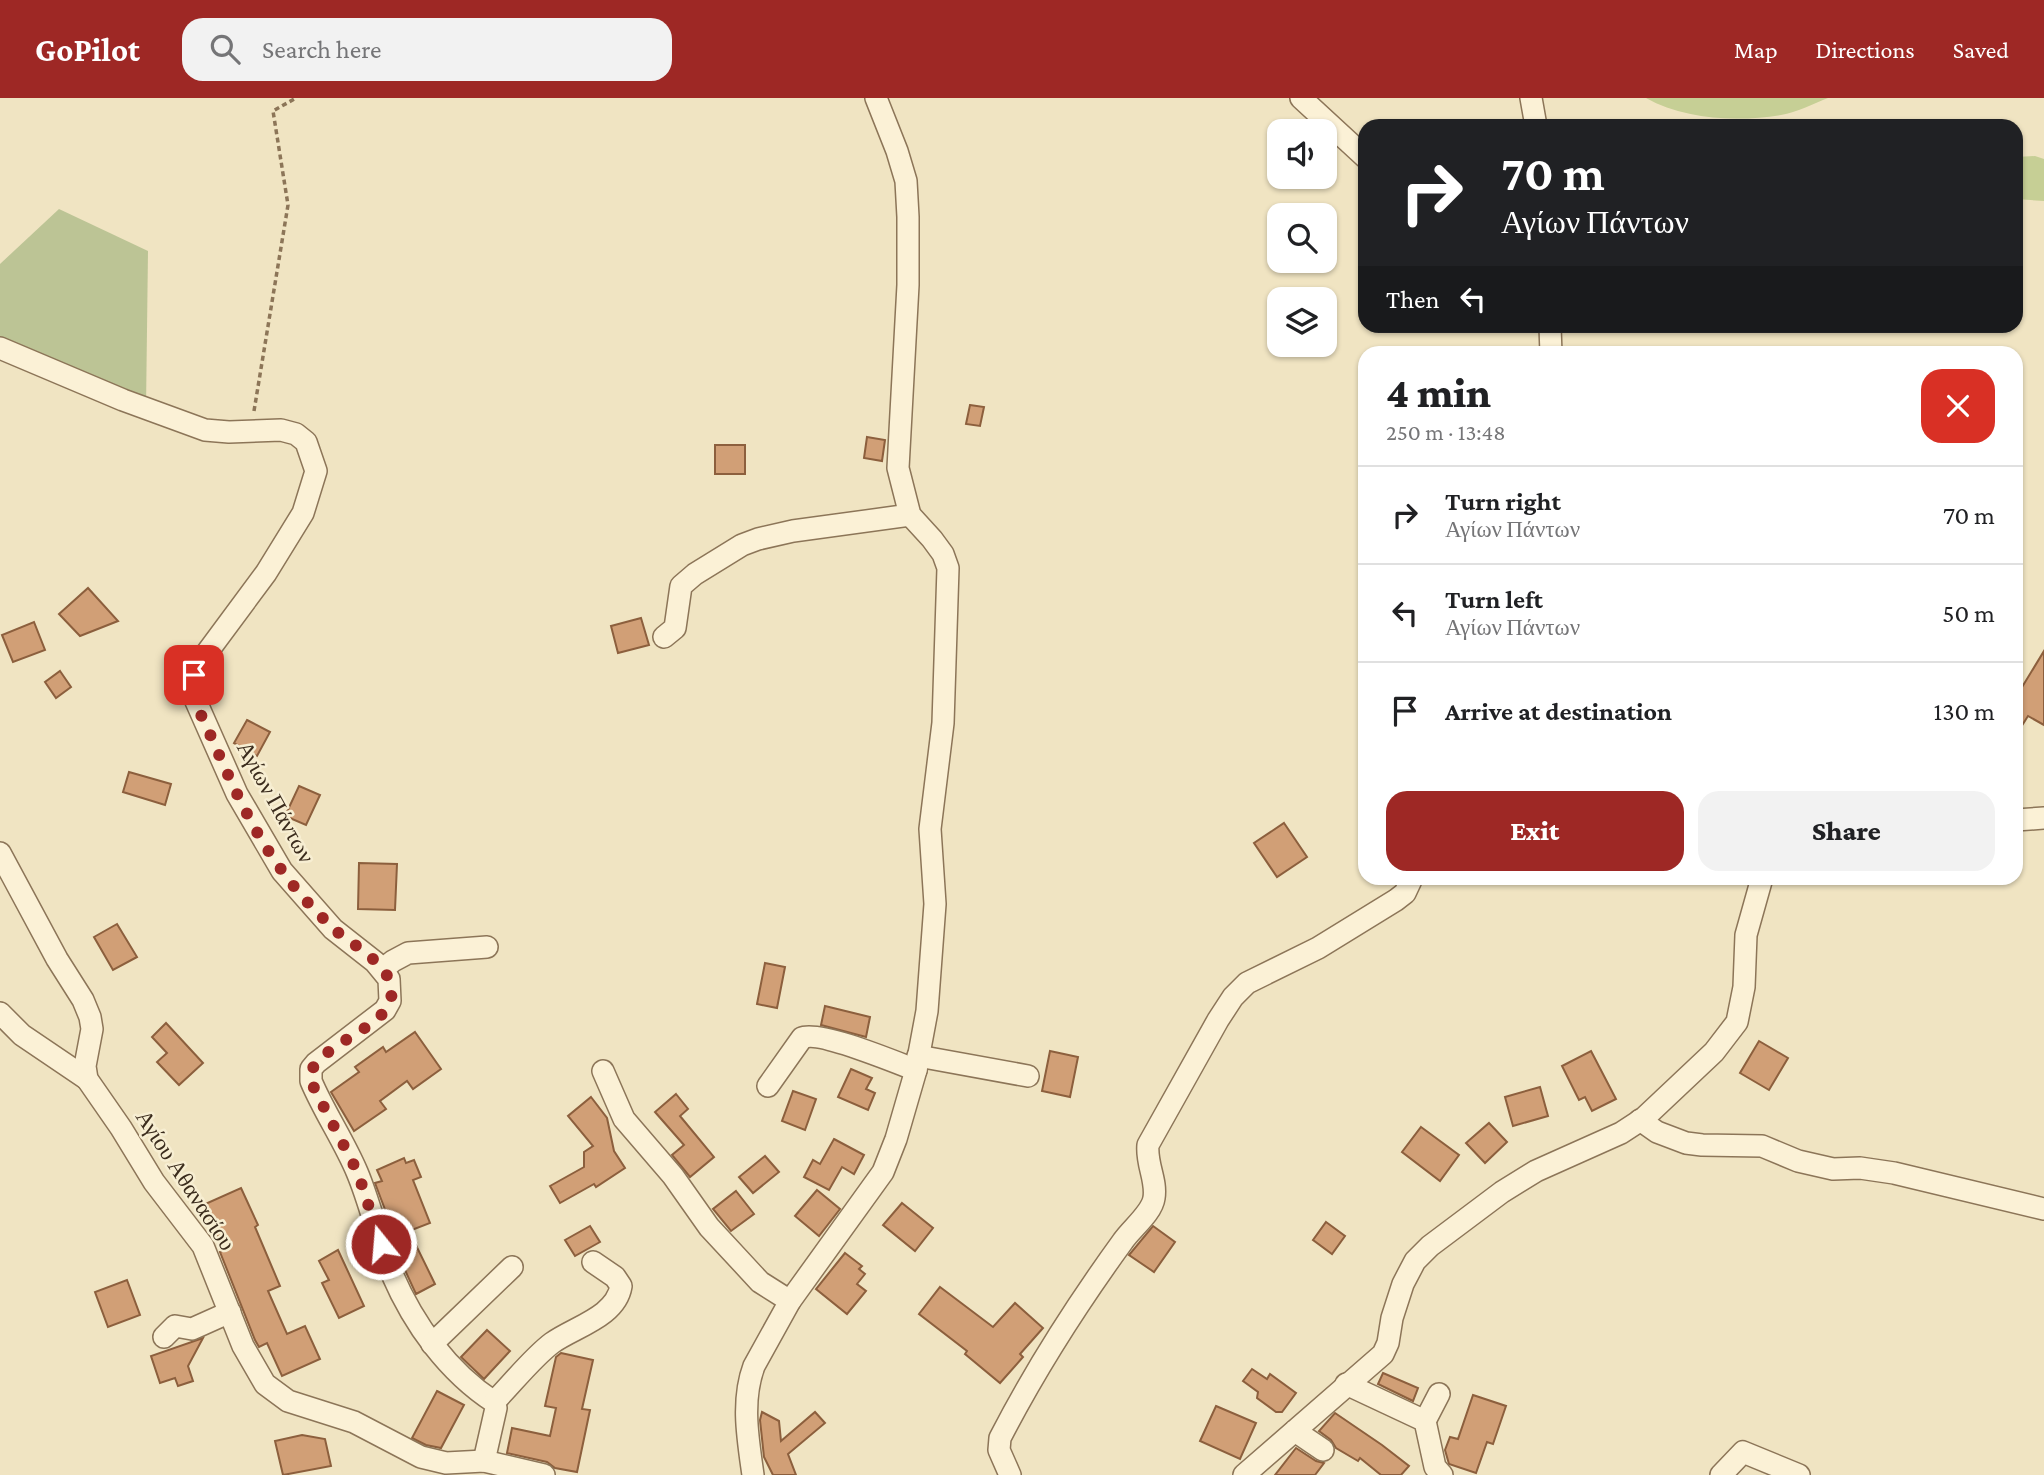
<!DOCTYPE html>
<meta charset="utf-8">
<style>
body{margin:0;font-family:"Crimson Pro",serif;background:#f2f2f2;color:#202124;height:100vh;display:flex;flex-direction:column;font-size:26px;white-space:nowrap}
*{box-sizing:border-box;margin:0}
p{font-size:23px;color:#757577}
.icon{flex:none;width:38px;height:38px;fill:none;stroke:currentColor;stroke-width:2;stroke-linecap:round;stroke-linejoin:round}
.map{position:relative;flex:1;overflow:hidden}
.details{position:absolute;left:1358px;top:248px;width:665px;height:539px;display:flex;flex-direction:column;background:#fff;border-radius:21px;box-shadow:0 2px 5px #0004}
.details>*{flex:none}
.hud{position:absolute;left:1358px;top:21px;width:665px;height:214px;border-radius:21px;box-shadow:0 2px 5px #0004;background:#202124;color:#fff;overflow:hidden}
.tools{position:absolute;left:1267px;top:21px;display:grid;gap:14px}
.tools a{display:grid;place-items:center;width:70px;height:70px;border-radius:14px;background:#fff;box-shadow:0 2px 5px #0004;font-size:35px}
.pin{position:absolute;display:grid;place-items:center;width:60px;height:60px;color:#fff;margin:-30px;border-radius:14px;box-shadow:0 4px 10px #0006}
.me{position:absolute;width:77px;margin:-38px;rotate:343deg;stroke-linejoin:round;filter:drop-shadow(0 0 5px #0008)}
.turn{display:flex;align-items:center;gap:24px;height:147px;padding:0 28px;font-size:32px}
.turn .icon{width:91px;height:91px;stroke-width:2.5}
.turn b{display:block;font-size:49px;line-height:60px}
.then{display:flex;align-items:center;height:66px;padding:0 28px;background:#0003;gap:14px;font-size:26px}
.round{display:grid;place-items:center;flex:none;width:74px;height:74px;border-radius:21px;background:#f2f2f2}
.headline{display:flex;align-items:center;justify-content:space-between;height:119px;padding:0 28px}
h1{font-size:42px;font-weight:800;line-height:52px}
.action{display:flex;gap:14px;margin-top:auto;padding:14px 28px}
.action a{flex:1;height:80px;border-radius:21px;background:#9e2825;color:#fff;font-size:28px;font-weight:800;line-height:80px;text-align:center}
.action a+a{background:#f2f2f2;color:#202124}
ul{padding:0;list-style:none}
li{display:flex;align-items:center;gap:21px;height:98px;padding:0 28px;border-top:2px solid #e0e0e0}
li div{flex:1}
li b{display:block;font-size:26px}
li em{font-style:normal}
header{display:flex;align-items:center;gap:42px;box-sizing:border-box;height:98px;padding:0 35px;background:#9e2825;color:#fff}
header strong{font-size:33px}
nav{display:flex;gap:38px;margin-inline-start:auto;font-size:24px}
.search{width:490px;height:63px;background:#f2f2f2;display:flex;align-items:center;gap:18px;box-sizing:border-box;padding:0 24px;border-radius:21px;color:#757577;font-size:26px}
.map>svg:first-child{display:block}
</style>
<header>
<strong>GoPilot</strong>
<div class="search"><svg class="icon" aria-label="search" viewBox="0 0 24 24"><circle cx="10" cy="10" r="6"/><path d="M15 15l6 6"/></svg>Search here</div>
<nav><a>Map</a><a>Directions</a><a>Saved</a></nav>
</header>
<div class="map">
<svg width="2044" height="1377" viewBox="0 0 2044 1377">
<rect width="100%" height="100%" fill="#f0e4c2"/>
<g fill="#c6cf95">
<path d="M 1646,0 L 1828,0 C 1813,6 1797,14 1781,17 C 1738,24 1685,22 1646,0 Z"/>
<polygon points="2035,58 2044,61 2044,103 2016,101 2016,59"/>
</g>
<polygon fill="#bcc495" points="59,111 148,153 146,311 0,241 0,166"/>
<g fill="#d19f76" stroke="#8c5f3d" stroke-width="2">
<polygon points="970,307 984,309 980,328 966,326"/>
<polygon points="867,339 885,342 882,363 864,360"/>
<rect x="715" y="347" width="30" height="29"/>
<polygon points="88,490 118,523 80,538 59,516"/>
<polygon points="641,520 649,547 618,555 611,528"/>
<polygon points="34,524 45,552 13,564 2,537"/>
<polygon points="2044,553 2044,627 2028,618 2016,637 2016,599"/>
<polygon points="60,573 71,589 56,600 45,584"/>
<polygon points="247,622 270,634 257,658 234,645"/>
<polygon points="129,674 171,686 165,707 123,694"/>
<polygon points="299,688 320,697 306,727 285,718"/>
<polygon points="1284,725 1307,759 1277,779 1254,745"/>
<polygon points="359,765 397,766 395,812 358,811"/>
<polygon points="117,826 137,859 113,872 94,839"/>
<polygon points="765,865 785,869 777,910 757,906"/>
<polygon points="825,908 870,919 866,939 821,927"/>
<polygon points="166,925 203,965 179,987 157,964 167,955 152,939"/>
<polygon points="415,934 441,971 413,991 407,983 380,1003 386,1011 354,1033 331,994 359,974 355,969 383,949 386,954"/>
<polygon points="1759,943 1788,960 1769,992 1740,975"/>
<polygon points="1050,953 1078,959 1070,999 1042,993"/>
<polygon points="1591,953 1616,1001 1592,1013 1585,999 1579,1002 1562,968"/>
<polygon points="851,971 872,980 866,991 875,995 868,1012 838,999"/>
<polygon points="1540,989 1548,1018 1513,1028 1505,999"/>
<polygon points="793,993 816,1001 805,1032 782,1023"/>
<polygon points="676,996 688,1011 680,1018 714,1059 690,1079 672,1057 684,1047 655,1014"/>
<polygon points="591,999 607,1020 614,1053 625,1070 596,1089 594,1086 560,1105 550,1088 584,1069 584,1054 593,1048 568,1018"/>
<polygon points="1489,1025 1507,1044 1485,1065 1466,1045"/>
<polygon points="1421,1029 1459,1057 1440,1083 1402,1054"/>
<polygon points="834,1041 864,1057 854,1076 842,1069 829,1092 804,1079 813,1062 820,1066"/>
<polygon points="765,1058 779,1074 753,1095 739,1079"/>
<polygon points="404,1060 406,1065 414,1062 421,1079 413,1082 430,1125 409,1133 435,1186 416,1196 399,1159 395,1148 398,1146 375,1085 382,1083 377,1072"/>
<polygon points="241,1090 258,1127 255,1129 280,1188 268,1193 287,1236 305,1228 320,1261 282,1278 267,1245 259,1249 255,1242 220,1154 224,1152 203,1107"/>
<polygon points="817,1092 840,1111 819,1138 795,1118"/>
<polygon points="736,1093 754,1116 731,1133 713,1111"/>
<polygon points="902,1105 933,1130 915,1153 883,1127"/>
<polygon points="1326,1124 1345,1138 1332,1156 1313,1142"/>
<polygon points="590,1128 600,1144 575,1158 565,1142"/>
<polygon points="1153,1128 1175,1144 1154,1174 1129,1157"/>
<polygon points="338,1152 364,1208 339,1220 322,1185 329,1182 319,1163"/>
<polygon points="845,1155 862,1168 859,1171 865,1176 857,1186 866,1193 847,1216 816,1191"/>
<polygon points="127,1182 140,1217 108,1229 95,1194"/>
<polygon points="940,1189 993,1229 1015,1205 1043,1230 1020,1256 1023,1259 1000,1285 965,1256 967,1253 919,1216"/>
<polygon points="487,1232 510,1253 484,1281 461,1259"/>
<polygon points="203,1240 188,1268 193,1283 178,1288 175,1280 160,1285 151,1258"/>
<polygon points="561,1255 593,1262 582,1311 590,1312 577,1374 555,1370 547,1364 507,1355 512,1330 550,1338 556,1310 545,1308 556,1259"/>
<polygon points="1252,1271 1267,1281 1270,1276 1296,1295 1282,1314 1276,1314 1257,1300 1258,1294 1243,1283"/>
<polygon points="1383,1275 1418,1290 1413,1303 1378,1286"/>
<polygon points="437,1293 464,1307 441,1350 426,1347 412,1340"/>
<polygon points="1473,1297 1506,1308 1493,1346 1487,1344 1476,1375 1449,1366 1445,1352 1450,1339 1458,1341"/>
<polygon points="1216,1308 1256,1325 1240,1361 1200,1343"/>
<polygon points="762,1314 779,1323 781,1343 815,1314 825,1325 788,1356 796,1377 773,1377 764,1359 760,1322"/>
<polygon points="1335,1315 1382,1347 1409,1368 1401,1377 1381,1377 1360,1360 1358,1363 1336,1350 1331,1342 1319,1333"/>
<polygon points="302,1337 325,1341 331,1368 283,1377 275,1343"/>
<polygon points="1296,1350 1316,1363 1324,1365 1315,1377 1275,1377"/>
</g>
<g fill="none" stroke-linecap="round" stroke-linejoin="round">
<g stroke="#8c7558" stroke-width="24">
<g id="minor">
<polyline points="1301,0 1365,59"/>
<polyline points="1531,0 1536,28"/>
<polyline points="1550,228 1551,256"/>
<path d="M 0,250 L 123,302 L 205,332 L 229,334 L 281,332 L 296,336 L 306,344 L 316,373 L 303,415 L 266,475 L 203,560 L 194,577 L 191,592 L 237,696 L 282,773 L 333,831 L 375,864 L 389,881 L 390,903 L 385,912 L 316,965 L 311,971 L 311,983 C 324,1014 344,1043 357,1074 C 371,1107 378,1143 392,1176 C 414,1227 448,1274 494,1304 L 496,1310 L 484,1363"/>
<polyline points="664,539 675,530 681,488 695,476 742,447 758,441 793,433 910,417"/>
<polyline points="2016,722 2044,720"/>
<polyline points="0,755 57,861 83,902 90,919 92,931 85,968 87,981 121,1030 154,1084 203,1148 243,1248 265,1286 288,1303 354,1324 421,1359 446,1365 484,1363 544,1377"/>
<polyline points="383,871 393,863 408,855 487,849"/>
<polyline points="0,915 22,937 87,981"/>
<polyline points="918,958 1028,978"/>
<polyline points="603,973 624,1021 673,1078 709,1129 760,1184 790,1203"/>
<path d="M 768,988 L 802,940 C 818,932 895,964 916,972"/>
<polyline points="1640,1022 1657,1034 1686,1045 1702,1047 1762,1048 1798,1063 1833,1071 1860,1070 1894,1075 2044,1111"/>
<polyline points="164,1239 175,1228 192,1231 230,1214"/>
<polyline points="432,1246 512,1169"/>
<polyline points="1346,1286 1425,1323 1435,1369 1442,1377"/>
<path d="M 494,1304 C 512,1286 532,1260 552,1245 C 574,1229 616,1219 621,1188 L 615,1179 L 593,1164"/>
<polyline points="1425,1323 1439,1296"/>
<polyline points="1295,1333 1323,1352"/>
<path d="M 753,1377 C 748,1341 741,1303 754,1268 L 790,1203 L 883,1074 L 896,1041 L 916,972 L 927,913 L 935,806 L 930,731 L 943,625 L 948,470 L 943,456 L 932,441 L 910,417 L 898,370 L 908,187 L 908,119 L 906,83 L 897,53 L 876,0"/>
<path d="M 1010,1377 L 999,1352 L 1000,1340 C 1035,1272 1078,1205 1123,1143 C 1131,1131 1152,1115 1154,1100 C 1157,1082 1146,1066 1148,1047 L 1218,922 L 1233,899 L 1247,885 L 1318,850 L 1396,802 L 1405,795 L 1412,780"/>
<polyline points="1244,1377 1383,1256 1388,1245 1392,1220 1403,1186 1415,1163 1430,1148 1502,1094 1536,1073 1621,1035 1644,1020 1714,954 1737,924 1744,889 1746,837 1762,780"/>
<polyline points="1721,1377 1743,1354 1799,1377"/>
</g>
</g>
<polyline stroke="#8c7558" stroke-width="3.5" stroke-dasharray="5 3.5" stroke-linecap="butt" points="254,313 288,107 273,13 296,0"/>
<use href="#minor" stroke="#fbf1d6" stroke-width="21"/>
</g>
<g fill="none" stroke-linecap="round" stroke-linejoin="round">
<path stroke="#9e2825" stroke-width="12" stroke-dasharray="0 21.6" d="M 194,577 C 193,582 191,588 191,593 C 192,604 202,617 206,627 C 228,677 250,730 283,774 C 297,794 315,813 333,830 C 353,849 397,867 391,901 C 385,930 320,946 310,976 L 314,990 L 358,1075 L 381,1146"/>
</g>
<g text-anchor="middle" stroke-width="5" stroke-linejoin="round" paint-order="stroke">
<g font-size="23" fill="#3b2c1d" stroke="#f7eed2">
<text transform="translate(276 704) rotate(61)" y="8">Αγίων Πάντων</text>
<text transform="translate(186 1082) rotate(57)" y="8">Αγίου Αθανασίου</text>
</g>
</g>
</svg>
<div class="tools">
<a><svg class="icon" aria-label="sound" viewBox="0 0 24 24"><path d="M4 9h4l5-4v14l-5-4H4zM17 9q2 3 0 6"/></svg></a>
<a><svg class="icon" aria-label="search" viewBox="0 0 24 24"><circle cx="10" cy="10" r="6"/><path d="M15 15l6 6"/></svg></a>
<a><svg class="icon" aria-label="layers" viewBox="0 0 24 24"><path d="M12 4l9 5-9 5-9-5zM3 14l9 5 9-5"/></svg></a>
</div>
<div class="pin" style="left:194px;top:577px;background:#d93025"><svg class="icon" aria-label="arrive" viewBox="0 0 24 24"><path d="M6 21V4h12l-3 4 3 4H6"/></svg></div>
<svg class="me" style="left:381px;top:1146px" viewBox="-20 -20 40 40"><circle r="17" fill="#9e2825" stroke="#fff" stroke-width="3"/><path d="M0-11L8 9 0 5-8 9z" fill="#fff"/></svg>
<div class="hud">
<div class="turn"><svg class="icon" aria-label="right" viewBox="0 0 24 24"><path d="M7 20v-9h11M14 6l5 5-5 5"/></svg><div><b>70 m</b>Αγίων Πάντων</div></div>
<div class="then">Then<svg class="icon" aria-label="left" viewBox="0 0 24 24"><path d="M17 20v-9H6M10 6l-5 5 5 5"/></svg></div>
</div>
<section class="details">
<div class="headline"><div><h1>4 min</h1><p>250 m · 13:48</p></div><a class="round" style="background:#d93025;color:#fff"><svg class="icon" aria-label="close" viewBox="0 0 24 24"><path d="M6 6l12 12M18 6L6 18"/></svg></a></div>
<ul>
<li><svg class="icon" aria-label="right" viewBox="0 0 24 24"><path d="M7 20v-9h11M14 6l5 5-5 5"/></svg><div><b>Turn right</b><p>Αγίων Πάντων</p></div><em>70 m</em></li>
<li><svg class="icon" aria-label="left" viewBox="0 0 24 24"><path d="M17 20v-9H6M10 6l-5 5 5 5"/></svg><div><b>Turn left</b><p>Αγίων Πάντων</p></div><em>50 m</em></li>
<li><svg class="icon" aria-label="arrive" viewBox="0 0 24 24"><path d="M6 21V4h12l-3 4 3 4H6"/></svg><div><b>Arrive at destination</b></div><em>130 m</em></li>
</ul>
<div class="action"><a>Exit</a><a>Share</a></div>
</section>
</div>
